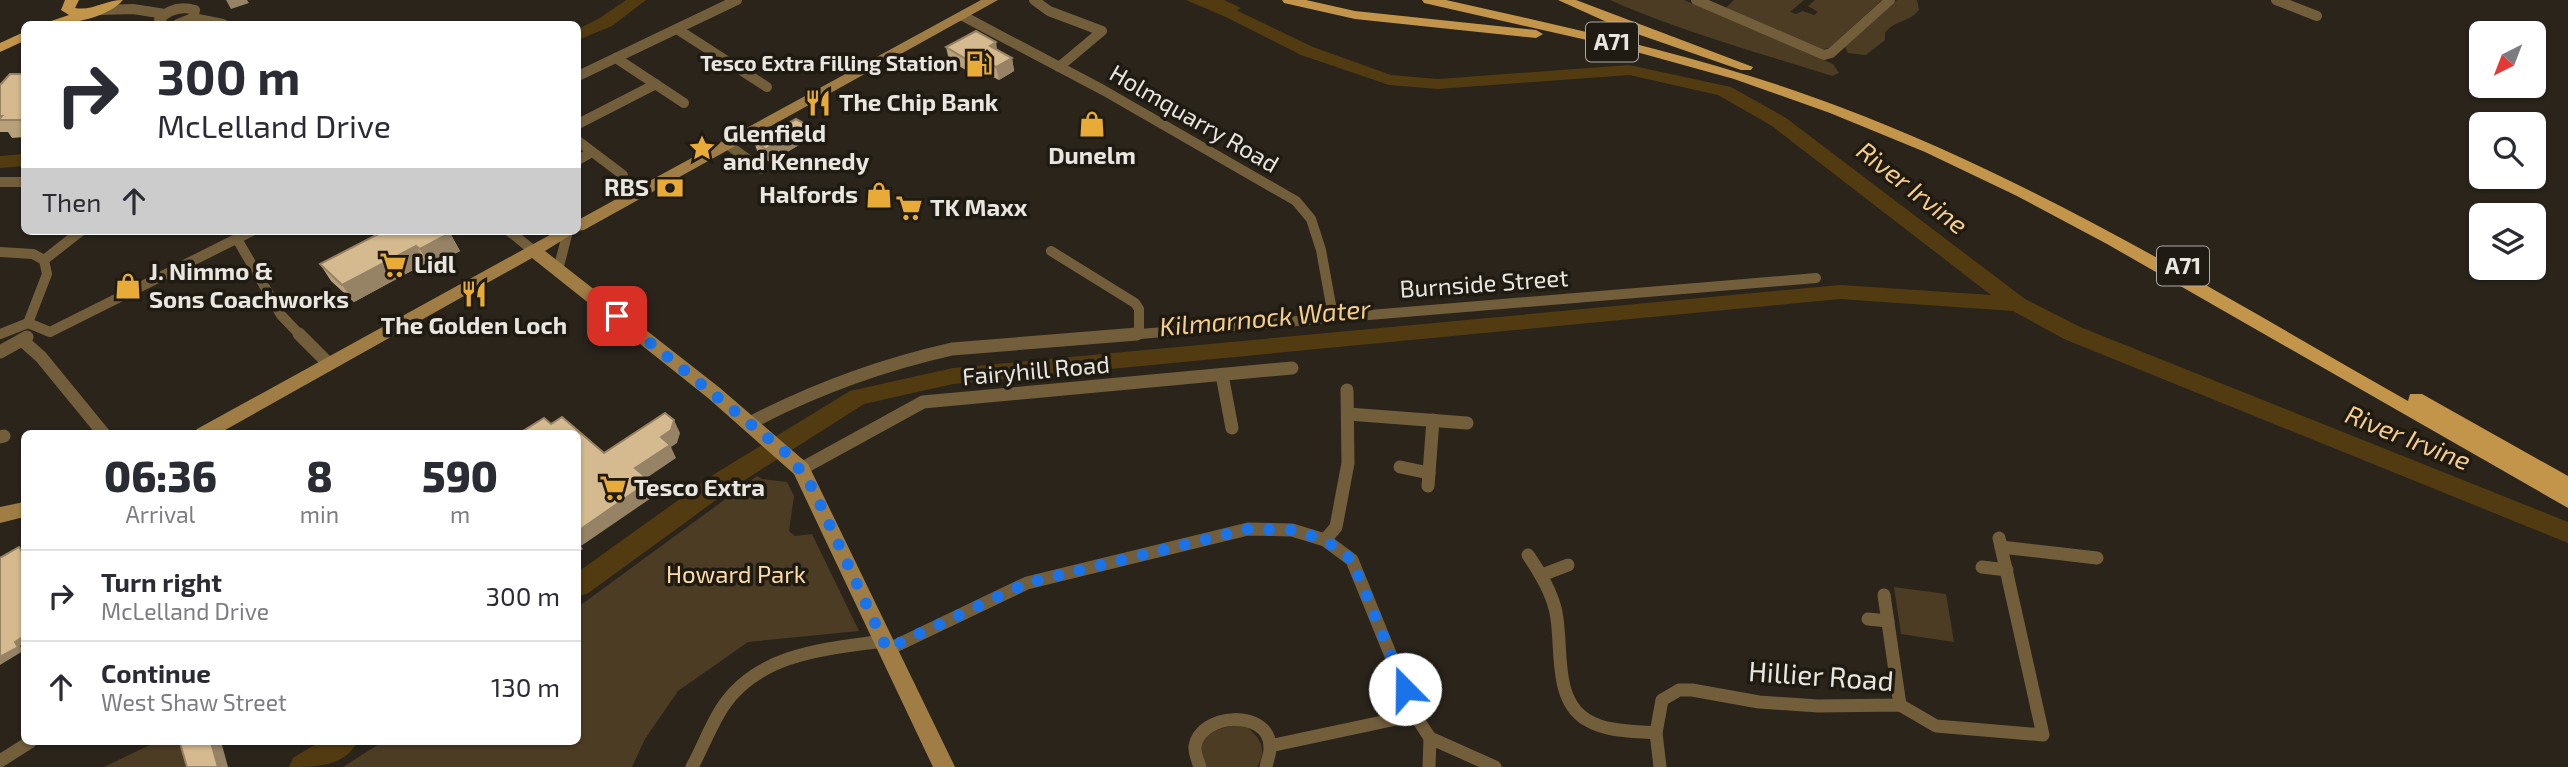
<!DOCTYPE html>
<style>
body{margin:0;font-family:"Exo 2",sans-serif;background:#f2f2f3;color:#2b2b33;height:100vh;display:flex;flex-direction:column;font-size:26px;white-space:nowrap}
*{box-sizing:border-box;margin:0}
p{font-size:23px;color:#7c7c81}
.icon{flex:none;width:38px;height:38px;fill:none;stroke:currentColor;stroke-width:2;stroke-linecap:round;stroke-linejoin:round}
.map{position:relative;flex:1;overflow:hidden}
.details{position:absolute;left:21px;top:430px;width:560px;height:315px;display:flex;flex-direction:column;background:#fff;border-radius:10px;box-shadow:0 2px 5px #0004}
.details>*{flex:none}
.guide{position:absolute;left:21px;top:21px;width:560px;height:214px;border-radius:10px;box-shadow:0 2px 5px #0004;background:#fff;color:#2b2b33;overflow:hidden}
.needle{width:46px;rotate:222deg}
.buttons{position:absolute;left:2469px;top:21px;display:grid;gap:14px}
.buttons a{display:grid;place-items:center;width:77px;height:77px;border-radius:10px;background:#fff;box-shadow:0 2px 5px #0004;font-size:35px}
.pin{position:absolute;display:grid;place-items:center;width:60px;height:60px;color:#fff;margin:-30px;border-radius:14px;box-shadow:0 4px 10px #0006}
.me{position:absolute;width:77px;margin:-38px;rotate:338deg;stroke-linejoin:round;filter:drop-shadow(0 0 5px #0008)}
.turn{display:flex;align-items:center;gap:24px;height:147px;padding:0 21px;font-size:32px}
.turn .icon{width:91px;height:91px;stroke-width:2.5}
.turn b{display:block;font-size:49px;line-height:60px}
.then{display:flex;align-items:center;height:66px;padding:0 21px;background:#0003;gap:14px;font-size:26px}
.eta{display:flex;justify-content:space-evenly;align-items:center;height:119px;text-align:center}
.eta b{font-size:42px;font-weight:800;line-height:49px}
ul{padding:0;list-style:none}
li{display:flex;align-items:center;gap:21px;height:91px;padding:0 21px;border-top:2px solid #e1e1e2}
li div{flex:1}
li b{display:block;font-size:26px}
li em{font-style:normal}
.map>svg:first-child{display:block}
</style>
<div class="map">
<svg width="2568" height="767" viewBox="0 0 2568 767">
<rect width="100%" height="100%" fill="#2a241b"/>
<g fill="#4c3c24">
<path d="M 1610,0 L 1684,0 L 1833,64 L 1839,73 L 1832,76 C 1757,52 1682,32 1610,0 Z"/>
<polygon points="1734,0 1804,0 1790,12 1796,14 1803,11 1814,15 1818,12 1808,6 1815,0 1882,0 1829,48 1823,49 1726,8"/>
<path d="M 1897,0 L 1917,0 L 1919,10 C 1910,22 1893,21 1885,33 L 1885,40 L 1866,55 L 1848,53 L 1845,47 Z"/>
<polygon points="757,476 762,479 787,482 794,496 789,531 795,536 812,534 859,631 748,642 678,691 645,739 632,767 343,767 382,742 578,742 578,607"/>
<polygon points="1894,587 1946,594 1954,642 1901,634"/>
<path d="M 1244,725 C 1260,737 1268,748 1257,767 L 1206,767 C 1188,733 1219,727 1244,725 Z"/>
<polygon points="156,742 187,742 193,767 104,767"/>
</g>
<polygon fill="#523b10" points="1186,0 1224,0 1241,8 1226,17"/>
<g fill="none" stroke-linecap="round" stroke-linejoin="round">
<g fill="#523b10" fill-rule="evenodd">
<polygon points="626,0 646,0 612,26 578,40 578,29 600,18"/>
<polygon points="1192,0 1215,0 1313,47 1391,75 1438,79 1629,65 1731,87 1786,118 2025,299 2080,327 2568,522 2568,543 2064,339 2013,311 1840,299 953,384 864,404 734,487 587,594 578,596 578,572 716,473 850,391 953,368 1840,285 1991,295 1772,126 1718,95 1629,75 1438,89 1389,85 1301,55"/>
<polygon points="24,154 24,166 0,168 0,156"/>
<path d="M 319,742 L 357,742 C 345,767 314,767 289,767 L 293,758 Z"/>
</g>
<g stroke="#735e3c" stroke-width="10">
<polyline points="1034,0 1049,11 1102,31 1059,67"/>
<polyline points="1696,0 1824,55 1831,53 1890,0"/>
<polyline points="2276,0 2317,16"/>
<polyline points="100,10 133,9 165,14"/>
<polyline points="963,16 1103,90 1296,201 1311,219 1321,250 1333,316"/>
<polyline points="193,18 223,24"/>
<path d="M 163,24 L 159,20 C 169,9 181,6 195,10 L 193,18 L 178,24"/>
<polyline points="677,29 767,87"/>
<polyline points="616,58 684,103"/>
<polyline points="578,76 737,0"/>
<polyline points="578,124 656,84"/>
<polyline points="578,141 623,175"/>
<polyline points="727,144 761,169"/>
<polyline points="578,160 592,152"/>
<polyline points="0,182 24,182"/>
<polyline points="81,231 44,260 47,274 28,323 50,332 252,231"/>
<polyline points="509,231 535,252"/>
<polyline points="237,239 281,315 301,336"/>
<polyline points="1051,251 1135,303 1139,309 1139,333"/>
<polyline points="0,252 33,254 44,260"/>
<polyline points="558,270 568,231"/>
<polyline points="0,334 28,323"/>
<polyline points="1116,336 1816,278"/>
</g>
<g stroke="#735e3c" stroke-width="13">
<polyline points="299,334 329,364"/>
<polyline points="22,340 41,357 104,434"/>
<polyline points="0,352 27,337"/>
<polyline points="1222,375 1232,428"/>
<polyline points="1348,414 1467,423"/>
<path d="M 750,423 C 815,389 881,365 952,349 L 1137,334"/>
<polyline points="0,437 4,436"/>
<polyline points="1400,467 1429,473"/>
<polyline points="801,469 923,402 1292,368"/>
<polyline points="1428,486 1433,420"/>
<polyline points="1325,540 1336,527 1348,463 1347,390"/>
<polyline points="2001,547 2097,558"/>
<path d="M 1528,555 C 1539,571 1550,589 1555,608 C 1564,642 1551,699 1587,720 C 1607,732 1633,731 1656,733"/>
<polyline points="1982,567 2007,570"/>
<polyline points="1542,575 1568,565"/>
<polyline points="1884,595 1900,705"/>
<polyline points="1868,619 1888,621"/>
<polyline points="887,650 1027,583 1248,529 1292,530 1325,540 1352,560 1415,715 1430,738"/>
<polyline points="1430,738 1495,767"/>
<polyline points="1270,746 1415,715"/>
<polyline points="0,761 30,742"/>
<path d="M 692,767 C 703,747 711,724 724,705 C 760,653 826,649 883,641"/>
<path d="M 1200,767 C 1198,761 1194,752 1195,746 C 1201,713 1267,709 1270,745 C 1271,752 1267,761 1266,767"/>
<polyline points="1429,767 1430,738"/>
<polyline points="1660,767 1656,733 1662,700 1679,690 1692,690 1759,702 1818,706 1900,705 1936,726 2043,735 1999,538"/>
</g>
<g fill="#a07d45" fill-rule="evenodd">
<polygon points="981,0 998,0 584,230 578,231 577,231 578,220"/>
<polygon points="557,231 577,231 545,251 720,388 808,464 955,767 933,767 794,474 708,398 532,258 218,434 194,434 197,429"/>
<polygon points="24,502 24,517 0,523 0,507"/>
</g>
<g fill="#c2954a" fill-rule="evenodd">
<path d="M 65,0 L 79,0 L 75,8 C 93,11 105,0 123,0 C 107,18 72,24 50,24 L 51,21 L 69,15 L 61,10 Z"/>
<polygon points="1282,0 1306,0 1355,11 1536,30 1543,34 1536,38 1355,19 1284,3"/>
<path d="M 1422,0 L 1446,0 C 1579,30 1712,58 1840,107 C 2040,182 2223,296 2408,401 L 2410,394 L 2422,394 L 2568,476 L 2568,508 L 2107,244 L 2017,196 L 1925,152 L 1830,113 L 1734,79 L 1622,48 L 1424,3 Z"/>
<polygon points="1558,0 1576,0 1753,67 1751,70 1741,70 1620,28"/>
<polygon points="24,32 24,41 0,52 0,43"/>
</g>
</g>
<g fill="#b8a07b">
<polygon points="946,47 997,50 1012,58 1014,71 999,80 975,68 969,72 949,60"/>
<polygon points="24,72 24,137 12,138 8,132 0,132 0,85 22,74"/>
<polygon points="811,138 770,162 759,156 754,142"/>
<polygon points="450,233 460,251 430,267 426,263 354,302 331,281 320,264"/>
</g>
<g fill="#968264">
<polygon points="226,0 247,0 249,3 231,9"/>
<polygon points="996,42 998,55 990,46"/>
<polygon points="973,55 975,68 969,72 966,59"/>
<polygon points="1012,58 1014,71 999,80 996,67"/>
<polygon points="807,125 811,138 770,162 766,149"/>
<polygon points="450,233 460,251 430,267 420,249"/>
<polygon points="416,246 426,263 354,302 342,285"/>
<polygon points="674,420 680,433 677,443 671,447 676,458 642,481 635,468"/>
<polygon points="650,481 657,494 581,546 583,549 578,553 578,531"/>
<polygon points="24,636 24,643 20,646 23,651 0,665 0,657 15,642"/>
<polygon points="211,742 219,742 222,745 228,767 218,767"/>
</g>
<g fill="#d6ba8f" stroke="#968264" stroke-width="2">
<polygon points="976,31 996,42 990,46 1012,58 996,67 973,55 966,59 946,47"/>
<polygon points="24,72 24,120 0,120 0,118 2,116 0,116 0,85 10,74 22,74"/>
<polygon points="796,119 807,125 766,149 754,142"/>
<polygon points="384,231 448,231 450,233 420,249 416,246 342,285 320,264"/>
<polygon points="665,413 674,420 671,430 661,437 670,445 635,468 650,481 578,531 578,434 518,434 544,418 551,424 562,417 604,453"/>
<polygon points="19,547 24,555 24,636 15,642 18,647 0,657 0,558"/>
<polygon points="181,742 211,742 218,767 187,767 180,743"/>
</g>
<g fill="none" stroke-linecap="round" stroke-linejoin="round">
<polyline stroke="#1a73e8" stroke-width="12" stroke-dasharray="0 21.6" points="617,316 790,456 813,489 887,649 1027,583 1248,529 1292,530 1325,540 1352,560 1405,689"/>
</g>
<defs>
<g id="fuel-bare" transform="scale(2.1)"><path d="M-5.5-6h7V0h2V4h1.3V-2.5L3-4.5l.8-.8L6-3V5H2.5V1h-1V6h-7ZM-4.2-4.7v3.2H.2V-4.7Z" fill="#e9ab38" stroke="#201b12" stroke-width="2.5" paint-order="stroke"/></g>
<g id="restaurant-bare" transform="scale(2.1)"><path d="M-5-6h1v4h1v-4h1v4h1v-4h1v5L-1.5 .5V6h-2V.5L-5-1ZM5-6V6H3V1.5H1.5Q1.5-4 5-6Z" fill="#e9ab38" stroke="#201b12" stroke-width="2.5" paint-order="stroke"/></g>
<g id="shop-bare" transform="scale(2.1)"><path d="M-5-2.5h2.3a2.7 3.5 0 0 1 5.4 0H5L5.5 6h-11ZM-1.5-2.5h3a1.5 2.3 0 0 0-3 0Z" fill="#e9ab38" stroke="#201b12" stroke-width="2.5" paint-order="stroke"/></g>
<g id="sight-bare" transform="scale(2.1)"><path d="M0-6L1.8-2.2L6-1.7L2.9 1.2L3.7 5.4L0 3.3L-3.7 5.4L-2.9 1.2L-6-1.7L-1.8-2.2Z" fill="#e9ab38" stroke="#201b12" stroke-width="2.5" paint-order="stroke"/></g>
<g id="bank-bare" transform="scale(2.1)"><path d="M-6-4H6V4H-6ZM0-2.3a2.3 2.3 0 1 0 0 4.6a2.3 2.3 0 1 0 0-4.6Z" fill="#e9ab38" stroke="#201b12" stroke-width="2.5" paint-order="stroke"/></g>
<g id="supermarket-bare" transform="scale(2.1)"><path d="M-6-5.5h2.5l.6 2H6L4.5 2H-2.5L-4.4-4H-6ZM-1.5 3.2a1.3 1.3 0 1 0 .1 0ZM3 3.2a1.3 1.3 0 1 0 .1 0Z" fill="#e9ab38" stroke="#201b12" stroke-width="2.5" paint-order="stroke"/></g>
</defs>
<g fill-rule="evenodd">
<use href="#fuel-bare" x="979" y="64"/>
<use href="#restaurant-bare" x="818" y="103"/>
<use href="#shop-bare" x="1092" y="124"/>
<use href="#sight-bare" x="702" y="148"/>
<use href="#bank-bare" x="670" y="188"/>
<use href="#shop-bare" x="879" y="195"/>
<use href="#supermarket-bare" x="909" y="208"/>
<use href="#supermarket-bare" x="393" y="265"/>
<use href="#shop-bare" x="128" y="286"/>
<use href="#restaurant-bare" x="474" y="294"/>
<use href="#supermarket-bare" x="613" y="488"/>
</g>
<g text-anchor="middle" stroke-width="7" stroke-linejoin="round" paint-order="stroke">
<g font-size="21" font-weight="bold" fill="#e9e5df" stroke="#201b12" text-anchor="end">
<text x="958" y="71">Tesco Extra Filling Station</text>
</g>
<g fill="#201b12" stroke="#ada8a2" stroke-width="2">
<rect x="1586" y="22.5" width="52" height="39" rx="5"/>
<rect x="2157" y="246.5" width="52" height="39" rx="5"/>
</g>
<g font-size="23" font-weight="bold" fill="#e9e5df">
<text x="1612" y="50">A71</text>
<text x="2183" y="274">A71</text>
</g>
<g font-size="24" font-weight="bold" fill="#e9e5df" stroke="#201b12" text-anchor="start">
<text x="839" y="111">The Chip Bank</text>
<text x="723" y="142">Glenfield<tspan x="723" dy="28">and Kennedy</tspan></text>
<text x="1092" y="164" text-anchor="middle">Dunelm</text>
<text x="649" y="196" text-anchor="end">RBS</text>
<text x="858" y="203" text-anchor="end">Halfords</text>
<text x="930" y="216">TK Maxx</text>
<text x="414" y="273">Lidl</text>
<text x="149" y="280">J. Nimmo &amp;<tspan x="149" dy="28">Sons Coachworks</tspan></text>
<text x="474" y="334" text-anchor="middle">The Golden Loch</text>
<text x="634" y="496">Tesco Extra</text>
</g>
<g font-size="24" fill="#e9e5df" stroke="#201b12">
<text transform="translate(1194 119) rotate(30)" y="8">Holmquarry Road</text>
<text transform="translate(1484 284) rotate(-4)" y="8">Burnside Street</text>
<text transform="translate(1036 371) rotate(-5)" y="8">Fairyhill Road</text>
</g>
<g font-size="24" fill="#fedca8" stroke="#201b12">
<text x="736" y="583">Howard Park</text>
</g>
<g font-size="26" font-style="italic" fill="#f7cd8b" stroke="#201b12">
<text transform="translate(1912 188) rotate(38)" y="9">River Irvine</text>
<text transform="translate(1265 318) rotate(-5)" y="9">Kilmarnock Water</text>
<text transform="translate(2408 438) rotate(22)" y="9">River Irvine</text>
</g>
<g font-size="28" fill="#e9e5df" stroke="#201b12">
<text transform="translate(1821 676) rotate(4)" y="10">Hillier Road</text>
</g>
</g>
</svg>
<div class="buttons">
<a><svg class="needle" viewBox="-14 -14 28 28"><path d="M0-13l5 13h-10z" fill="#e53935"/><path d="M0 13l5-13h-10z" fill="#7c7c81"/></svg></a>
<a><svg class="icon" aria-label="search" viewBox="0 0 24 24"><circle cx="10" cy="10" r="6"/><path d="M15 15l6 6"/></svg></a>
<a><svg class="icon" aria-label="layers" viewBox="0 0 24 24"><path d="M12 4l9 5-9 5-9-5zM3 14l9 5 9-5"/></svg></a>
</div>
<div class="pin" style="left:617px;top:316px;background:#d93025"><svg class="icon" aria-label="arrive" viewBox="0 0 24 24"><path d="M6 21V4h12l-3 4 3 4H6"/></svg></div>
<svg class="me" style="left:1405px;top:689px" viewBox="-20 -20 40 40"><circle r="19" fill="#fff"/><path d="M0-13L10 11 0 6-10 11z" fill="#1a73e8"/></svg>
<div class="guide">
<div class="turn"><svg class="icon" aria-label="right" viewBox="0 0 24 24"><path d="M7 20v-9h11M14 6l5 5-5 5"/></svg><div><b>300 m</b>McLelland Drive</div></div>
<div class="then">Then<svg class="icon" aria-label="ahead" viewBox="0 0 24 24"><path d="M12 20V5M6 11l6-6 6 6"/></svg></div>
</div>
<section class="details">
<div class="eta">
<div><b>06:36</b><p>Arrival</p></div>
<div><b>8</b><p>min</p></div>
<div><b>590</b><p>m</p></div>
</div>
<ul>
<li><svg class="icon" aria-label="right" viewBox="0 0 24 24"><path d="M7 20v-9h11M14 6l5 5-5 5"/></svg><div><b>Turn right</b><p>McLelland Drive</p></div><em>300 m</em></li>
<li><svg class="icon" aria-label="ahead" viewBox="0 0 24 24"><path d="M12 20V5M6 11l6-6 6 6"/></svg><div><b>Continue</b><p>West Shaw Street</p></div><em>130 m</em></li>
</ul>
</section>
</div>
